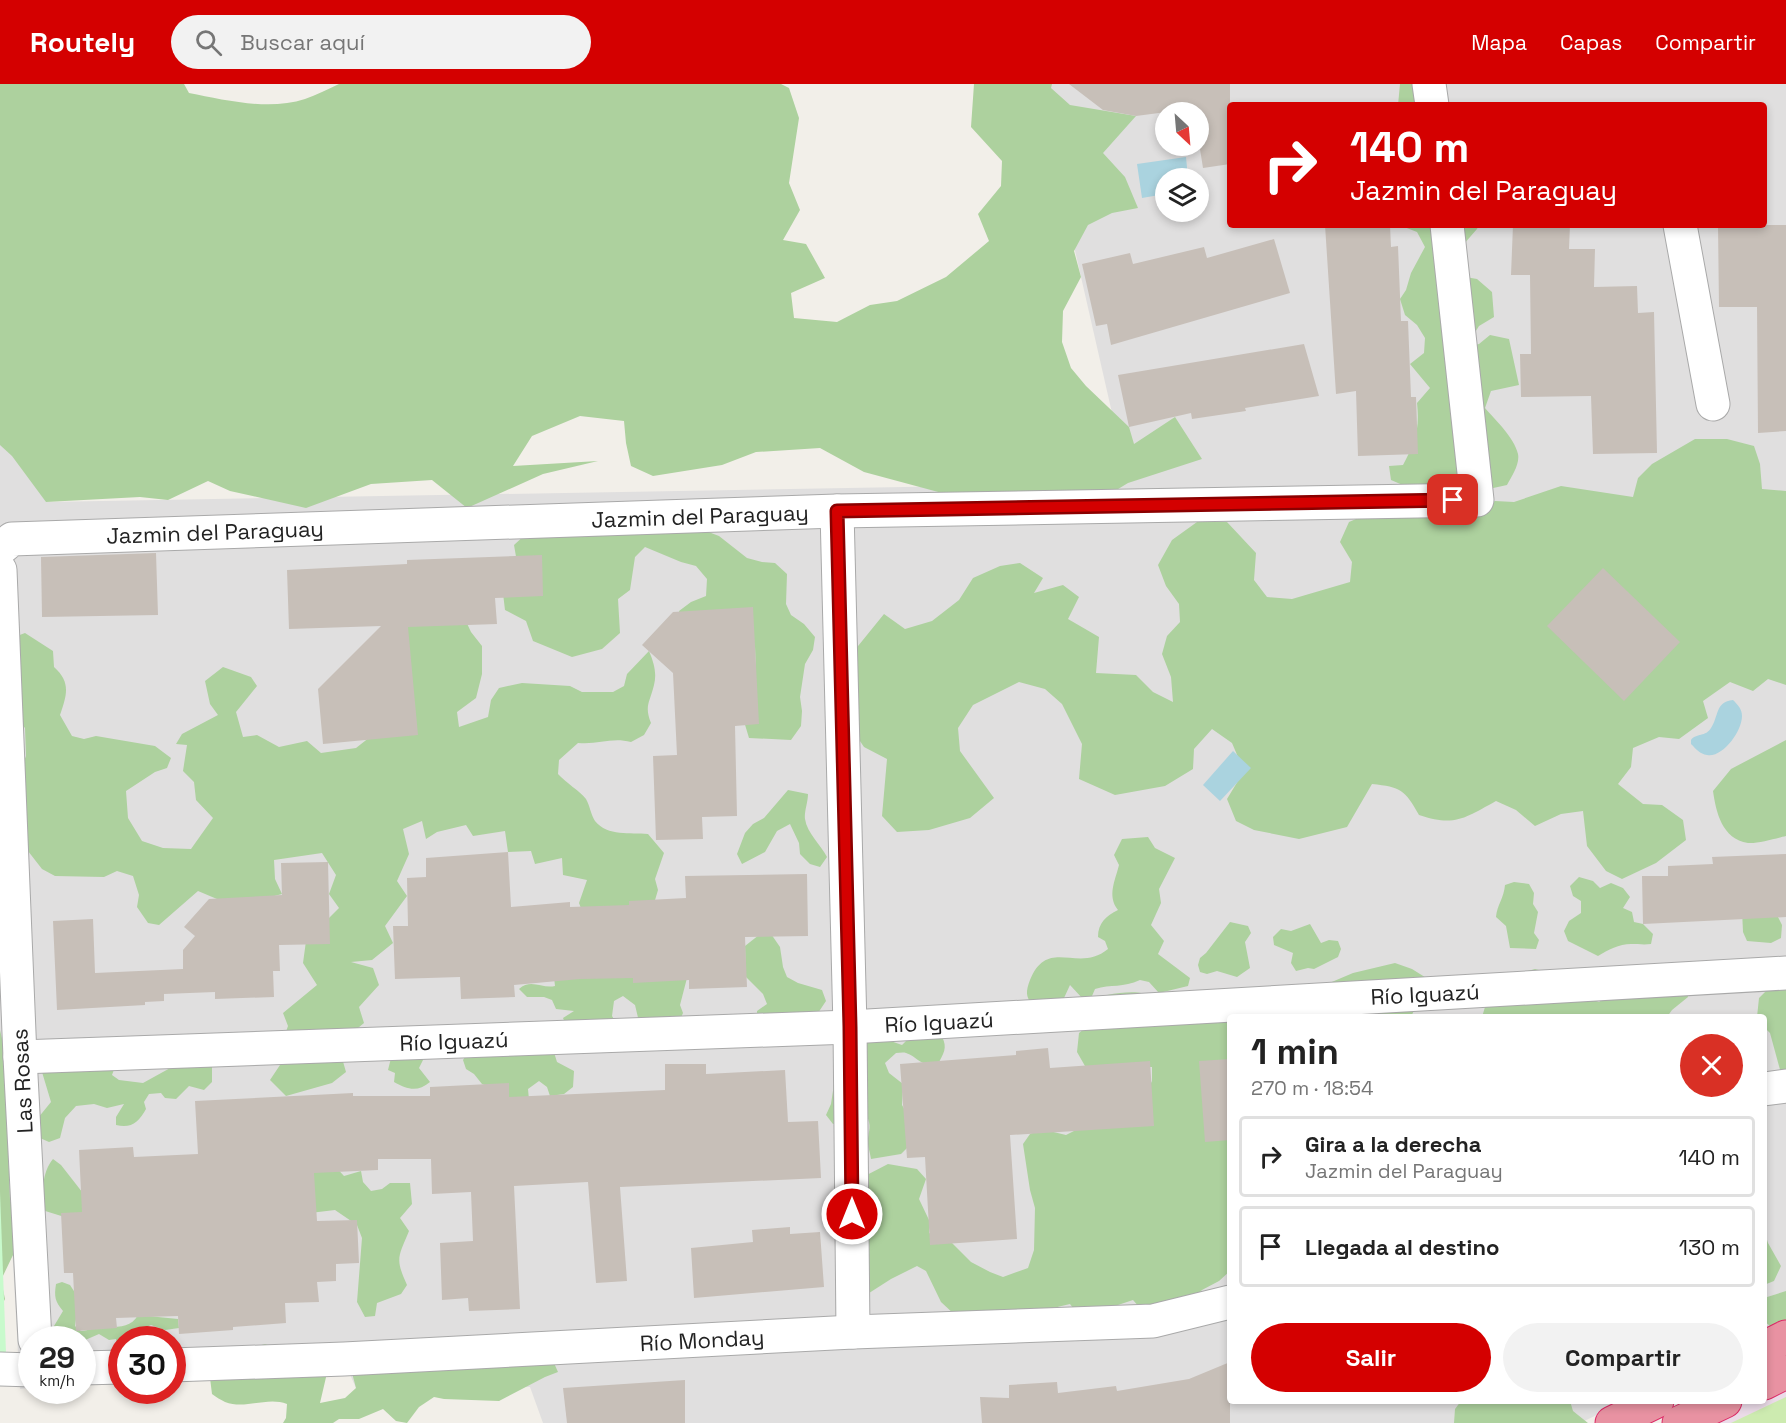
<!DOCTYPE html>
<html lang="es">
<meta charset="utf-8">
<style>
body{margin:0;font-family:"Space Grotesk",sans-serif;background:#f2f2f2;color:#222;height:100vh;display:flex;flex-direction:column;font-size:22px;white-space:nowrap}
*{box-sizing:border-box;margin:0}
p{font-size:20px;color:#767676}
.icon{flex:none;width:33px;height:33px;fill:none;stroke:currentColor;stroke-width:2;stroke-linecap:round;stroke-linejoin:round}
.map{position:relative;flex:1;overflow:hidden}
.side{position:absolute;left:1227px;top:930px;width:540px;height:390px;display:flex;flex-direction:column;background:#fff;border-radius:6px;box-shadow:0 3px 9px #0003}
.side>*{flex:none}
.top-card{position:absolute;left:1227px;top:18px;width:540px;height:126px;border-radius:6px;box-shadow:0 3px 9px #0003;background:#d40000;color:#fff;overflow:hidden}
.needle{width:39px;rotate:154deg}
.controls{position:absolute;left:1155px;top:18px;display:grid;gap:12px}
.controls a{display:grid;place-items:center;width:54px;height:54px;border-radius:50%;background:#fff;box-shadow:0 3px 9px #0003;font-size:30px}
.speed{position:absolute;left:18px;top:1242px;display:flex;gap:12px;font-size:30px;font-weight:700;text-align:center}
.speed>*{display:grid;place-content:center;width:78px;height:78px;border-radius:50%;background:#fff;box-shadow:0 3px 9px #0003;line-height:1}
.speed small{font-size:15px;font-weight:400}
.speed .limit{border:9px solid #d22;background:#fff;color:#111}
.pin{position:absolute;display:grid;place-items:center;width:51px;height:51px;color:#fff;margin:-26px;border-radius:12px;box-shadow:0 3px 9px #0006}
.me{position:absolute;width:66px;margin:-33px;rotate:0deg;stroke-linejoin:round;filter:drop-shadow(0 0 4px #0008)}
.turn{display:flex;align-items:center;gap:21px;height:126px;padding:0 24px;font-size:27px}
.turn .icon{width:78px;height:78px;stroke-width:2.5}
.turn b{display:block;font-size:42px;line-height:51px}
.round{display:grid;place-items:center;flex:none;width:63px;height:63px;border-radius:32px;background:#f2f2f2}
.head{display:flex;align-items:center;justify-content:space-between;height:102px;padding:0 24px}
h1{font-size:36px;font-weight:700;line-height:45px}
.cta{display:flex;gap:12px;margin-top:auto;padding:12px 24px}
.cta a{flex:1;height:69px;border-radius:36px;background:#d40000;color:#fff;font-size:24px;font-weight:700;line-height:69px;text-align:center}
.cta a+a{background:#f2f2f2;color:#222}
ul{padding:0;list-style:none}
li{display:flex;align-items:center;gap:18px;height:81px;margin:0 12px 9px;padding:0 12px;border:3px solid #e0e0e0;border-radius:6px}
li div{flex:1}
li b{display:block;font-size:22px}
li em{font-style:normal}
header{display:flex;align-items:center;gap:36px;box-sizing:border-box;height:84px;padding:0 30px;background:#d40000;color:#fff}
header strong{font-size:28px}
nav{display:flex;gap:33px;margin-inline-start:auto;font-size:21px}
.search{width:420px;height:54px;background:#f2f2f2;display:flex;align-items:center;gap:15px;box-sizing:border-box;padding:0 21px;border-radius:33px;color:#767676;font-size:22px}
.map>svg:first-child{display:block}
</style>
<header>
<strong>Routely</strong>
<div class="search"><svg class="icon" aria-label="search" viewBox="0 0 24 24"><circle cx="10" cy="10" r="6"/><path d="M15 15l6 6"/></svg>Buscar aquí</div>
<nav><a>Mapa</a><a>Capas</a><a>Compartir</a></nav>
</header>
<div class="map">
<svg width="1786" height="1339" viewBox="0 0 1786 1339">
<rect width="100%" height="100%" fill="#f2efe9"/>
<path fill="#e0dfdf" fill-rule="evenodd" d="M 1037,0 L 1786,0 L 1786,1242 L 1764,1252 L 1764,933 L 1230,933 L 1230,1317 L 1626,1317 L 1580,1339 L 543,1339 L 530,1303 L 356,1304 L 343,1275 L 173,1291 L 172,1256 L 122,1256 L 121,1295 L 83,1299 L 82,1256 L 32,1256 L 31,1304 L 20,1305 L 0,947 L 0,239 L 46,418 L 1128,399 ZM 1230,21 L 1764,21 L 1764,141 L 1230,141 ZM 1166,28 L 1198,28 L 1198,62 L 1166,62 ZM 1166,94 L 1198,94 L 1198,128 L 1166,128 Z"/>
<polygon fill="#ebdbe8" points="1786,1297 1786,1339 1703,1339 1746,1317 1764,1317 1764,1308"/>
<polygon fill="#cdebb0" points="1786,1313 1786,1339 1731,1339"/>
<g fill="#add19e">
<path d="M 0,0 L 184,0 L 189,9 C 225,16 269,27 305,15 C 316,11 328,5 339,0 L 781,0 L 789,4 L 799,34 L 789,99 L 800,126 L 783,156 L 806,160 L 825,194 L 791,209 L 794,234 L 837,238 L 870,221 L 897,217 L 946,193 L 989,157 L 978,130 L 1001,102 L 1002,77 L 971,43 L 974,0 L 1052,0 L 1051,4 L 1070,21 L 1136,32 L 1103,69 L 1125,93 L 1138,124 L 1112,129 L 1088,141 L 1074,167 L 1081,193 L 1063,227 L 1062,258 L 1071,284 L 1086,302 L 1129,343 L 1134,360 L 1175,333 L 1202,375 L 1128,399 L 1095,419 L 968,416 L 864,388 L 820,364 L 756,368 L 722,381 L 653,392 L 631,382 L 626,359 L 624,337 L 580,332 L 532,352 L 513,382 L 598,377 L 543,390 L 467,424 L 432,396 L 371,400 L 306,424 L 230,407 L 208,397 L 168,416 L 140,413 L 46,418 L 12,372 L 0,361 Z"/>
<polygon points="1400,0 1419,0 1429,21 1398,21"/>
<path d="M 1399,141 L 1479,141 L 1477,145 L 1457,168 L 1460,192 L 1477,195 L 1492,208 L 1494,233 L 1479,242 L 1466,263 L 1479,260 L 1490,251 L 1509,255 L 1519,301 L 1491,307 L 1485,324 C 1496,337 1514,353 1518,370 C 1520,380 1512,392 1507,401 L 1475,408 L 1469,431 L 1495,417 L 1514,418 L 1561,402 L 1633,413 L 1638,394 L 1652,380 L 1695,355 L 1727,355 L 1754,362 L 1760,380 L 1762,405 L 1786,407 L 1786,601 L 1768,595 L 1753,607 L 1730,598 L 1703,617 L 1708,634 L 1679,655 L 1659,653 L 1633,664 L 1631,683 L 1618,700 L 1643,720 L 1662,721 L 1683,736 L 1686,756 L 1656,779 L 1622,795 L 1606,787 L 1587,762 L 1583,727 L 1561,730 L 1535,742 L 1516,726 L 1496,717 C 1465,734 1455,743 1419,731 C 1405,706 1401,703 1372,700 L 1347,743 L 1299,755 L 1254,746 L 1236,737 L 1227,715 L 1244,687 L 1232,659 L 1212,645 L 1194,665 L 1193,685 L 1165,702 L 1115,711 L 1079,695 L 1082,660 L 1062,620 L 1045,605 L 1019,598 L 973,621 L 958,644 L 960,667 L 994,714 L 970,734 L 929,746 L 897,748 L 882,732 L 887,675 L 864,663 L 824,604 L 884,530 L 905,545 L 932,537 L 959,516 L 973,494 L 1000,482 L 1020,479 L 1043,494 L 1034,509 L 1063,501 L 1079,513 L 1068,535 L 1099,553 L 1096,589 L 1136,591 L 1153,608 L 1173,618 L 1171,593 L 1162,570 L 1167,552 L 1180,538 L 1179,520 L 1166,502 L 1158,481 L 1172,456 L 1197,438 L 1227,438 L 1256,469 L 1254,496 L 1267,513 L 1292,515 L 1350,498 L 1352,478 L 1340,458 L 1349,438 L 1419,408 L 1391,396 L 1389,382 L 1403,381 C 1415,358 1420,346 1417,319 L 1430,304 L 1410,280 L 1424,269 L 1425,254 L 1417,241 L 1405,231 L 1400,215 L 1406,206 L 1411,189 L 1425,163 L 1417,148 Z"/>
<polygon points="538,439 690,441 719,452 747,474 762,478 775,479 787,490 786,520 791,531 804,540 815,553 813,566 805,580 800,613 802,627 801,642 791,656 749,654 743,634 756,590 755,563 683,548 679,527 691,518 706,512 707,495 696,482 681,478 645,463 635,473 630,506 618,515 620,549 602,565 572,573 533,557 526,537 505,526 502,501 518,484 514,461"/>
<path d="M 463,531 L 471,548 L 482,562 L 482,590 L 476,614 L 457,628 L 459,643 L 488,633 L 491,616 L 499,604 L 522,599 L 570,602 L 582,608 L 613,608 L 624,602 L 627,590 L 649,567 C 654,579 657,589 654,601 C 650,618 644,622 651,639 L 644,651 L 631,658 C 611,653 598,661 578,659 L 559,676 L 558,690 C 565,698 581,708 586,715 C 590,722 591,731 595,737 C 608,753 630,748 648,750 L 664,769 L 655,795 L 658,806 L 653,823 L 587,840 L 579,819 L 587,796 L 563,791 L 562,774 L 535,780 L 531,767 L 508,768 L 505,747 L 473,752 L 466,741 L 437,748 L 426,755 L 422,737 L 403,745 L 409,770 L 397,797 L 407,812 L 385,842 L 393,859 L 372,876 L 351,878 L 373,884 L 379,901 L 359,923 L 364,939 L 341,958 L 342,974 L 346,988 L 332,999 L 286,1012 L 270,996 L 280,981 L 283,956 L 288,942 L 283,929 L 317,901 L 303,879 L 306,857 L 339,824 L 329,810 L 336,791 L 322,769 L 274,776 L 275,795 L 282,810 L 243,820 L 217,815 L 198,807 L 159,841 L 148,839 L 137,823 L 139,811 L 133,792 L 117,787 L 104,793 L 55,792 L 42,785 L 28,767 L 21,685 L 26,672 L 25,644 L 17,635 L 1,558 L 25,549 L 53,567 L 54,583 C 71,598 67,611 60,631 L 72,652 L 84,655 L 96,652 L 155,662 L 171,674 L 167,684 L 155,688 L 126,707 L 128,734 L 142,757 L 163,764 L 191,765 L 213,734 L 196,716 L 194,698 L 183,687 L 187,661 L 176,660 L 182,650 L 218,631 L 210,620 L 205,597 L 223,583 L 251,593 L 257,602 L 236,628 L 243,653 L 257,651 L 279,663 L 307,657 L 321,669 L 356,664 L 384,642 L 387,541 Z"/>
<path d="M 1786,656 L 1786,752 C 1777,754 1757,760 1748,759 C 1722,755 1716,728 1713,707 L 1731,685 Z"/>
<path d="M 788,706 L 808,710 C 808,718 804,728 805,735 C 807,749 821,761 827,773 L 820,783 L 810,780 L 800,770 L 799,759 L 790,740 L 777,747 L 765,768 L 742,780 L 737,770 L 745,749 L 753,740 L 764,734 Z"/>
<path d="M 1148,753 L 1155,764 L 1175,774 L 1159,805 L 1161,819 L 1151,841 L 1164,857 L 1158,870 L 1190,894 L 1188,902 L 1159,909 L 1149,898 L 1140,896 C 1123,904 1111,900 1095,905 L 1092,912 L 1083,915 L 1070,901 L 1064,914 L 1056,923 L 1033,922 C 1025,912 1026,907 1030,896 C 1048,852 1078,890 1108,865 L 1105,857 L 1098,853 C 1098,839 1106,832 1118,826 C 1107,812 1115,797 1119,781 L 1114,771 L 1122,755 Z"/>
<path d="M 1579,793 L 1593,797 L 1600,804 L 1611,799 L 1623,804 L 1630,813 L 1623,824 L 1632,828 L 1634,838 L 1643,840 L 1653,850 L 1651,860 C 1644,861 1638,860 1631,860 C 1619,860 1608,866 1598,872 L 1568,857 L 1564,847 L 1569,837 L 1581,829 L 1581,817 L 1573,812 L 1570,802 Z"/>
<path d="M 1514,798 L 1529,800 L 1534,809 L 1533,820 L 1538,828 L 1534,849 L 1539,856 L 1536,865 L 1510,864 L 1506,842 L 1496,833 C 1497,821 1504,814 1505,801 Z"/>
<polygon points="1742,826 1778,833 1782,841 1781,854 1771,859 1747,857 1743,848"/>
<polygon points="1230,838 1248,842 1251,849 1245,858 1250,884 1237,893 1217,887 1207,890 1200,888 1198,881 1200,874 1206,869"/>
<polygon points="1310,840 1321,859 1329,856 1338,857 1341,865 1338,873 1314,885 1308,884 1296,887 1291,879 1293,869 1274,861 1273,853 1281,845 1291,847"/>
<polygon points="764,847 769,847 780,863 783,883 787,893 798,899 822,906 826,917 812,938 757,939 757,927 767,920 763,910 746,893 745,862"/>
<path d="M 1395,879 L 1412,885 L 1428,895 L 1411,933 L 1396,933 L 1395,930 L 1381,930 L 1378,933 L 1230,933 L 1230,1187 L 1219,1197 L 1202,1206 L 1189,1219 L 1140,1224 L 1133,1216 L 1100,1227 L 1076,1228 L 1070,1220 L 969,1244 L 941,1218 L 926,1187 L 917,1182 L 891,1195 L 866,1211 L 861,1094 L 888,1080 L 917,1085 L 926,1095 L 919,1115 L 929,1136 L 929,1149 L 952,1159 L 971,1178 L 990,1188 L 1003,1193 L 1028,1184 L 1034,1166 L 1035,1124 L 1030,1106 L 1023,1060 L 1030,1050 L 1041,1045 L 1066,1051 L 1145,1011 L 1152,997 L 1152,983 L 1085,982 L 1077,968 L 1079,949 L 1094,937 L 1097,923 L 1107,911 C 1126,908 1140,906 1158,914 L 1327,900 L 1353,889 Z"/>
<polygon points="1535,885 1574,895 1591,915 1599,918 1612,909 1686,898 1688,913 1672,926 1667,933 1482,933 1491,903 1513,891"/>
<path d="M 554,893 L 687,894 L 680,921 L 683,929 L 675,947 L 640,942 L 635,921 L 623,912 L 614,917 L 612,932 L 618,942 L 572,956 L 563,934 L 574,927 L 556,925 L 552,916 L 544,913 L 527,913 L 519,905 C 531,894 542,905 555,902 Z"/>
<polygon points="1786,898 1786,995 1782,993 1770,949 1764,943 1764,933 1757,933 1759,914 1774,899"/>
<polygon points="0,946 7,976 13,1043 8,1062 10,1116 19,1141 13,1171 1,1196 5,1215 0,1225"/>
<path d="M 940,949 C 947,961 946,966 939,978 C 920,984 920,974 906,969 C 903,968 899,969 896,969 L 885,979 L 889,989 L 903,1000 L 902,1021 L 907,1030 L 907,1064 L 901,1070 L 871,1075 C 870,1068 867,1060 868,1054 C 870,1043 871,1039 865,1029 L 842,1039 L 833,1040 L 826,1031 L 831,1020 L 837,980 L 857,958 L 879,953 L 902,961 L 908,955 Z"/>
<polygon points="552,962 557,978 574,987 573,1003 564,1010 550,1012 547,1003 539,997 528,1005 530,1027 493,1004 482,1000 474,990 466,985 463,976 469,967"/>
<path d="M 419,969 L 423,976 L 419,984 L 430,998 C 418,1008 408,1006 394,998 L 395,989 L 388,986 L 392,970 Z"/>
<path d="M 116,980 L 112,991 L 119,996 L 143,999 L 172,983 L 212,981 L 212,998 L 204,1006 L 189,1002 L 176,1015 L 165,1014 L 161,1009 L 149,1010 L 144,1018 L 146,1025 C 139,1038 131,1045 116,1041 L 116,1033 L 124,1020 L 107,1024 L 94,1020 L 76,1022 L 65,1034 L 60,1054 L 49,1058 L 40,1054 L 38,1034 L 51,1018 L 42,988 Z"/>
<path d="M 53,1075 L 61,1081 L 86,1113 L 116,1126 L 71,1135 L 42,1126 C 42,1109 42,1088 53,1075 Z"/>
<path d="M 331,1078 L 344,1092 L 361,1087 L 363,1098 L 371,1107 L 382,1105 L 390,1099 L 410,1099 L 412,1120 L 400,1134 L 409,1147 C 398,1174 395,1174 407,1201 L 401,1210 L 377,1219 L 375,1232 L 365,1233 L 357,1218 L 362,1154 L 357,1141 L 335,1126 L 310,1129 L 295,1095 Z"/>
<polygon points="1764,1146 1768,1159 1781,1182 1774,1197 1764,1201"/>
<path d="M 62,1198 L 70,1201 L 83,1221 L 76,1235 L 75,1242 L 81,1247 C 89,1247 98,1242 104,1243 C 117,1243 131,1244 138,1231 L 178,1235 L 179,1244 L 165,1246 L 151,1241 L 134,1249 L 134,1255 L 122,1256 L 121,1271 L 118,1272 L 116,1255 L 109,1256 L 99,1250 L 83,1257 L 82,1256 L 53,1256 L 57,1249 L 54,1242 L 63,1227 C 55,1217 54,1213 56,1200 Z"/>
<polygon points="1786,1207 1786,1249 1776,1247 1764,1237 1764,1214"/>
<path d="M 265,1260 L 286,1267 L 327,1289 L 320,1319 L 345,1314 L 356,1304 L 352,1289 L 472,1273 L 488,1284 L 527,1279 L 554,1279 L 558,1288 L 545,1293 L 499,1317 L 444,1315 L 434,1313 L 419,1323 L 407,1339 L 396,1337 L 383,1325 L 359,1335 L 339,1335 L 333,1339 L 283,1339 L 286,1334 L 287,1320 C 267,1312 246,1326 225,1318 C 221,1316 216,1313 212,1310 L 210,1294 L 211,1276 Z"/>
<polygon points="1461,1317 1570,1317 1573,1327 1588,1339 1454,1339 1455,1325"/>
</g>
<polygon fill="#c8facc" points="0,1108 6,1269 0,1269"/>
<g fill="#aad3df">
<polygon points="1186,73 1188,94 1166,94 1165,110 1142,114 1137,80"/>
<path d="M 1733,616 C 1738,621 1742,625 1742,632 C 1742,647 1723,674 1707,671 C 1700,670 1696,665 1691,660 L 1691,656 C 1696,649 1706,653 1711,644 C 1719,632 1715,618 1733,616 Z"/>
<polygon points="1233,667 1251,684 1220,717 1203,701"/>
</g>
<g fill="#c7bfb8">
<polygon points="1069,0 1230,0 1230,80 1203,84 1200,65 1180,68 1179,62 1198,62 1198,28 1174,28 1174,27 1136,32 1103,26"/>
<polygon points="1325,141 1390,141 1391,163 1398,162 1401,237 1408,237 1411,313 1416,313 1418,370 1358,372 1356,307 1336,310"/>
<polygon points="1513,141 1570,141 1569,165 1595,165 1594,203 1637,202 1638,229 1654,228 1657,369 1593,370 1591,312 1521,313 1520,270 1531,270 1530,191 1511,191"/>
<polygon points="1718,141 1786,141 1786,347 1758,349 1757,223 1719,223"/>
<polygon points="1274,155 1290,209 1111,261 1107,240 1096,242 1082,180 1130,169 1133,180 1204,163 1207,174"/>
<polygon points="1304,260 1319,312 1245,324 1246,327 1192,335 1191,329 1129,343 1118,291"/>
<polygon points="156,469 158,531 42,533 41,473"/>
<polygon points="542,471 543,512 495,514 497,540 408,543 418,651 323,660 318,605 381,542 289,545 287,486 407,480 407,476"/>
<polygon points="1603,484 1680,558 1624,617 1547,542"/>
<polygon points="753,523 759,640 735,642 737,732 702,733 703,755 656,756 653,672 677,671 673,589 642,561 673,528"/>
<polygon points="508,768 511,823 570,818 570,823 629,821 629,817 686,814 685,792 807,790 808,852 745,853 747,903 689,905 689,896 633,899 633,894 580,895 514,901 515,913 461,915 460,893 395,895 393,842 408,842 407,794 426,793 426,774"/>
<polygon points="1786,770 1786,833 1643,840 1642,792 1668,792 1668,782 1713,780 1712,773"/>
<polygon points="328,778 330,860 279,861 280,887 273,887 274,913 215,915 215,908 164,910 164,917 145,918 145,921 57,926 53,837 93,835 95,889 183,885 183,866 195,852 184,843 209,815 282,811 281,779"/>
<polygon points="1048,964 1050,984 1150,977 1154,1042 1010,1051 1017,1155 930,1161 925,1073 907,1074 900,980 1016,971 1016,967"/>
<polygon points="1230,975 1230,1056 1205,1058 1199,977"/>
<polygon points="665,980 706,980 706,990 785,986 788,1038 818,1037 821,1094 620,1103 627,1197 596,1199 588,1098 514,1102 520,1225 469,1227 468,1214 442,1216 440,1159 473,1157 471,1108 432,1110 431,1075 378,1075 378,1086 314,1089 317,1137 357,1136 359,1179 336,1180 336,1197 317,1198 319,1218 285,1219 286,1239 233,1243 233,1246 179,1250 178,1232 146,1233 116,1234 117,1244 76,1247 73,1189 64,1189 61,1129 82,1128 79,1066 133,1063 134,1073 198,1070 195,1017 353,1009 353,1012 430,1012 430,1003 509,999 509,1013 665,1006"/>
<polygon points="790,1143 790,1150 820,1148 824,1203 694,1214 691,1164 753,1158 752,1146"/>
<polygon points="1230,1278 1230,1339 982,1339 980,1313 1009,1314 1009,1301 1057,1298 1058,1309 1116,1302 1117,1307 1189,1295"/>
<polygon points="685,1296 685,1339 567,1339 563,1304"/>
</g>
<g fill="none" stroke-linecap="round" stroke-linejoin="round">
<g stroke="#a9a9a9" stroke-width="35">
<g id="minor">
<polyline points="1429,0 1432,21"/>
<polyline points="1680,141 1713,320"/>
<polyline points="837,427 850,943 853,1248"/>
<polyline points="0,465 12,455 837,427 1477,416 1447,141"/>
<polyline points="0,486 20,973 35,1256"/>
<polyline points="20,973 850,943 1786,889"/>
<polyline points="1764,1005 1786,1002"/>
<polyline points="172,1281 344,1275 853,1248 1153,1237 1230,1218"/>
<polyline points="82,1284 122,1283"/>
<polyline points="0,1285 32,1286"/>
</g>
</g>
<g stroke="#dc2a67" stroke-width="35">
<g id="highway">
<polyline points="1764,1264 1786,1253"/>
<polyline points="1764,1299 1786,1288"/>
<polyline points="1612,1339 1657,1317"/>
<polyline points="1679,1339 1725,1317"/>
</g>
</g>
<use href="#minor" stroke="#fff" stroke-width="33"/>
<use href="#highway" stroke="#e892a2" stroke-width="33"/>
</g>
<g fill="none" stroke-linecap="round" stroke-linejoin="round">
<g stroke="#8a0000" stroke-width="15">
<polyline id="route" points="852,1130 850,943 837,427 1453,416"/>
</g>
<use href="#route" stroke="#d40000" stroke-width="10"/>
</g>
<g text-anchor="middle" stroke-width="4.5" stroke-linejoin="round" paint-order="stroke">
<g font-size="22" fill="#222" stroke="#fff">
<text transform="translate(700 432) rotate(-2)" y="8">Jazmin del Paraguay</text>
<text transform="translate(215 448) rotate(-2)" y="8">Jazmin del Paraguay</text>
<text transform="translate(1425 910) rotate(-3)" y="8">Río Iguazú</text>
<text transform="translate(939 938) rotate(-3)" y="8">Río Iguazú</text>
<text transform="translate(454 957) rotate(-2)" y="8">Río Iguazú</text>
<text transform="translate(22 997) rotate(-93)" y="8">Las Rosas</text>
<text transform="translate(702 1256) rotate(-3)" y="8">Río Monday</text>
</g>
</g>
</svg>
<div class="controls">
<a><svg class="needle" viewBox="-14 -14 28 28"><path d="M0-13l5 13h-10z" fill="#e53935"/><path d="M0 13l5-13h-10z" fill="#767676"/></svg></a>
<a><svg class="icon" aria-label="layers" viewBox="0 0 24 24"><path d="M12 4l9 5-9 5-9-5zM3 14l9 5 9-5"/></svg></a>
</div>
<div class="speed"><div>29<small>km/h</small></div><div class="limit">30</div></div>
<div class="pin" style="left:1453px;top:416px;background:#d93025"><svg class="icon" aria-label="arrive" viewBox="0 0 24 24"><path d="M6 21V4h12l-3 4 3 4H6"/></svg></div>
<svg class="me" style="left:852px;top:1130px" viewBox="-20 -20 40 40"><circle r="17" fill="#d40000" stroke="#fff" stroke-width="3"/><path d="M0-11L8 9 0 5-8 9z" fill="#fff"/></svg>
<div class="top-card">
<div class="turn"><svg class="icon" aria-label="right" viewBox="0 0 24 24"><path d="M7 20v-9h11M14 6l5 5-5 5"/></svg><div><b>140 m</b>Jazmin del Paraguay</div></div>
</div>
<section class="side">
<div class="head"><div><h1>1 min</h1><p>270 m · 18:54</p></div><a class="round" style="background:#d93025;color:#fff"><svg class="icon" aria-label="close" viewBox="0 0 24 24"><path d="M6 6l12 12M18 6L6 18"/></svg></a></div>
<ul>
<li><svg class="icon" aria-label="right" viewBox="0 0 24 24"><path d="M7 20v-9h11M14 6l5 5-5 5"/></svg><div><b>Gira a la derecha</b><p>Jazmin del Paraguay</p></div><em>140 m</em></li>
<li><svg class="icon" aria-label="arrive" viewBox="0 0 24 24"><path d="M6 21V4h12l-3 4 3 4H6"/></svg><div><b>Llegada al destino</b></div><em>130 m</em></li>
</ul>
<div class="cta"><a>Salir</a><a>Compartir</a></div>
</section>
</div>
